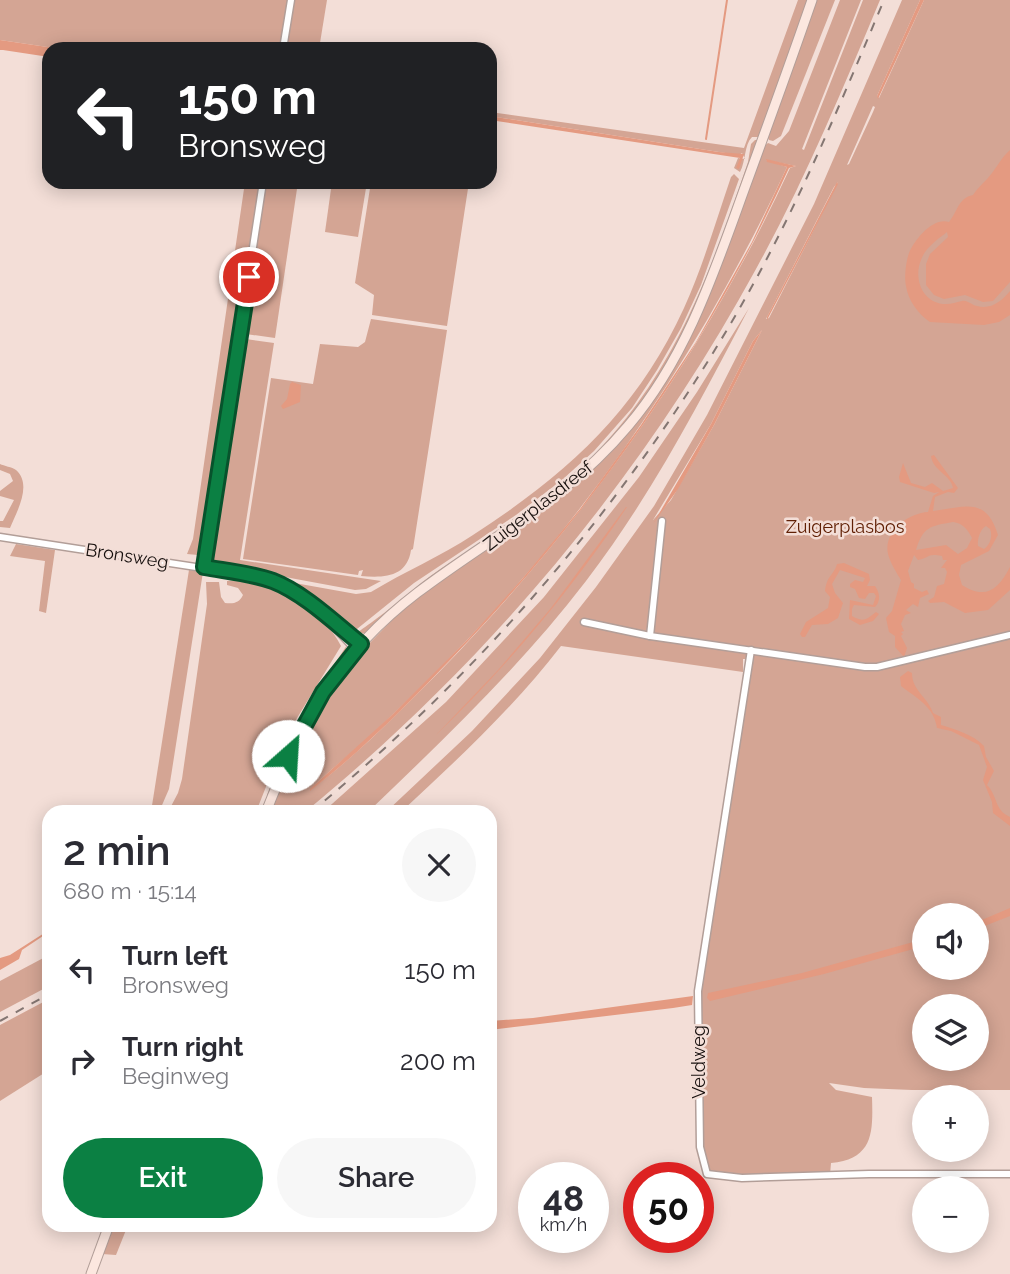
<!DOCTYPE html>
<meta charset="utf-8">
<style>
body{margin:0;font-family:Raleway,sans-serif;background:#f7f7f7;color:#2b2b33;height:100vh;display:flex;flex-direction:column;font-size:26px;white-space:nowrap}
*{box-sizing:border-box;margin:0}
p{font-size:23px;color:#7c7c81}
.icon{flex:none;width:38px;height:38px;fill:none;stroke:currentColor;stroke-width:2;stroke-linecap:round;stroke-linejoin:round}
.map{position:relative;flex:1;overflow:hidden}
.drawer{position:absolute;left:42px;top:805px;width:455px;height:427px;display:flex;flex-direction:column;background:#fff;border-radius:21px;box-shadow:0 4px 18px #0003}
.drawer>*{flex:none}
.guide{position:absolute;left:42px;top:42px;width:455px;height:147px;border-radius:21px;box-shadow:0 4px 18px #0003;background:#202124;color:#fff;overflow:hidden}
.buttons{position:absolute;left:912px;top:903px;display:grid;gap:14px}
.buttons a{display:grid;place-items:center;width:77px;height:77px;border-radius:50%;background:#fff;box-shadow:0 4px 18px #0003;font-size:35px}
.speed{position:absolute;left:518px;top:1162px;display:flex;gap:14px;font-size:35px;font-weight:700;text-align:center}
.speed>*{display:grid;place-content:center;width:91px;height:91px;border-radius:50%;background:#fff;box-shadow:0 4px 18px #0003;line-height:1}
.speed small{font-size:18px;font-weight:400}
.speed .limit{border:10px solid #d22;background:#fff;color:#111}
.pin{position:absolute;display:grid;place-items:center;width:60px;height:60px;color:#fff;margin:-30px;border:4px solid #fff;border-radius:50%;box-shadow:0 2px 7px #0007}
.me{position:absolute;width:77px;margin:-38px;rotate:26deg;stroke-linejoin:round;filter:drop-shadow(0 0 5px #0008)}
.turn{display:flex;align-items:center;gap:24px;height:147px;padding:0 21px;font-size:32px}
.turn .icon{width:91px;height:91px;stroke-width:2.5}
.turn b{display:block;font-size:49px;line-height:60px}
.round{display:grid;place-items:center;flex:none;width:74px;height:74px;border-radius:37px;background:#f7f7f7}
.headline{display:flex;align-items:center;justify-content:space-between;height:119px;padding:0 21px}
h1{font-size:42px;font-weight:600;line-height:52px}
.primary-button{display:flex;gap:14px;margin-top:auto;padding:14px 21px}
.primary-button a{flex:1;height:80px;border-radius:42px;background:#0b8043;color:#fff;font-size:28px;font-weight:600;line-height:80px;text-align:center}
.primary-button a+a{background:#f7f7f7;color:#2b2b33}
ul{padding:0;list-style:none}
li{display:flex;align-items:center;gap:21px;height:91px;padding:0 21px}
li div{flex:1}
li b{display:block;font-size:26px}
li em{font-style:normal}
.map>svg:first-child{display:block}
</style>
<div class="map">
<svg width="1010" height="1274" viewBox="0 0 1010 1274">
<rect width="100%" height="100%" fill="#f3ded7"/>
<g fill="#d4a594" fill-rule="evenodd">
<polygon points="0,0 288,0 280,49 61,49 0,40"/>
<polygon points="293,0 327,0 319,49 286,49"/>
<path d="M 798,0 L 809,0 L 760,137 L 752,137 C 744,145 746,161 740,172 L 734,168 L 738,158 L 745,159 L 742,153 L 739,155 L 719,152 L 490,116 L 490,112 L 744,148 Z"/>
<polygon points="817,0 835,0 781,136 773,141 769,140 767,136"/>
<path d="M 840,0 L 861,0 L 802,149 L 804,150 L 863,0 L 880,0 C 842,91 804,182 756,269 C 642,478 489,661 305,812 L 269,812 L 294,754 L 318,710 L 362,651 L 399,613 L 435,583 L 540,512 L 600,462 L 689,340 L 724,257 L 764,146 L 768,143 L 776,146 L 789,131 ZM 766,160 L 796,166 L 790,168 C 704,354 585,521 443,668 C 401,710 358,755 310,790 C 328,771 350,755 369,737 C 403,705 436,673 467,640 C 600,500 706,341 787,167 Z"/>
<path d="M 902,0 L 920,0 L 877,96 L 879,98 L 924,0 L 1010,0 L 1010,1090 L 912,1090 L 864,1088 L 829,1083 L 836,1090 L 872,1097 C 873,1131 874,1159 831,1163 L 830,1175 L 735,1177 L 710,1174 L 702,1162 L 701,995 L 748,659 L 743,659 L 743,672 L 561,646 C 514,707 458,759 401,812 L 386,812 L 472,731 L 540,658 L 596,587 L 654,506 L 707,415 L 814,204 ZM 873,106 L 875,107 L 873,112 L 849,164 L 847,165 ZM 838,182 L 769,318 L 766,319 L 834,187 ZM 762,330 L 714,425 L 671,500 L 653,520 L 711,424 L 753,341 ZM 924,915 L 976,915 L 976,968 L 924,968 ZM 924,1006 L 976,1006 L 976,1059 L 924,1059 Z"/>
<path d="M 755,140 L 759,140 L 710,276 L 676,349 L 651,389 L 616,435 L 568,482 L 393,607 L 365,633 L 355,635 C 362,628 369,625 376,619 C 398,603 417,585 439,570 C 473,547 508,526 541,501 C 660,412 702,297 748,162 L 751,144 Z"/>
<path d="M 734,174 L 739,179 L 701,285 L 681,328 L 657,370 L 632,408 L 594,451 L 562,480 L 516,515 L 414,583 L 352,633 L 302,592 L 278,580 L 356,594 L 371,592 C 404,572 441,556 473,535 C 567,474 637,411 684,308 C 703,266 716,221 731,177 Z"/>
<polygon points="245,182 260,182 204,546 198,555 187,554 193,539"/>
<polygon points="266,182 298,182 275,338 246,334 243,329"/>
<polygon points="332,182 367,182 358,237 325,232"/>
<polygon points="371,182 469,182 447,326 372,315 374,295 355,283"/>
<path d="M 749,308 C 700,402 651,496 586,581 C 521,666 445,738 368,812 L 323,812 L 446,702 L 544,597 L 639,477 L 697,392 Z"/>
<path d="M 371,319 L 447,330 L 413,549 L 411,550 C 407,577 385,578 361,576 L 363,570 L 359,571 L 358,575 L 243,559 L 271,378 L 313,384 L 320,344 L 358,347 L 365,342 Z"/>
<polygon points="246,339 274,343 240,560 381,581 366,589 355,590 285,577 263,575 214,564 209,557 240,343"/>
<path d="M 0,464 C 4,466 12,467 16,470 C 33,485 16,513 10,528 L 0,527 L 0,521 L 3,521 L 14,500 L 0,496 L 0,491 L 13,481 L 10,474 L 0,470 Z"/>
<polygon points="16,544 55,550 46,613 39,611 45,561 10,556"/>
<polygon points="189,570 203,572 169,789 159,812 151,812"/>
<path d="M 241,578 C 281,584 322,609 341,646 L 297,718 L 277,759 L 256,812 L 168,812 L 178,793 L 182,779 L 207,604 L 206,582 L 219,582 L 221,597 L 225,603 C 234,604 239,603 243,595 L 238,588 L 227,585 L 227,581 L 241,580 Z"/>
<polygon points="347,645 345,655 304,715 269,795 267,795 303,712"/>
<polygon points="49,955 49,986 0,1012 0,981"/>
<polygon points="49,999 49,1070 0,1101 0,1025"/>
<polygon points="114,1225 128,1225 116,1255 102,1254"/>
</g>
<g fill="#e49a81" fill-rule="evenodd">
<polygon points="920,0 924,0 878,99 877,96"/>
<polygon points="0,40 61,49 49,49 49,57 3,50 0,50"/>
<polygon points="490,116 719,152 744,154 739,169 736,168 740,158 490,120"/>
<path d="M 1010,150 L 1010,282 L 993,301 L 983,302 L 965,295 L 944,299 L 934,295 L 926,285 L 926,264 L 930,254 L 948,237 L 947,232 C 937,240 925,248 921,260 C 913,279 923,304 946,304 C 952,304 956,302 962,301 C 968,300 971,305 977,306 C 991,310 1002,301 1010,291 L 1010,315 L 999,322 L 984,325 L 930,322 C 918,314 908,300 906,286 C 904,278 906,261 909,253 C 915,239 933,217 949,222 C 958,211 958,198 973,195 C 979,186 987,180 992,173 C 999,164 1001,158 1010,150 Z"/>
<path d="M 766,159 L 796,166 L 789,168 C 706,350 592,512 454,656 C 409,703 362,751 310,791 L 310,789 L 393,714 L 468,639 L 522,579 L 580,509 L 641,425 L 696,342 L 752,242 L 787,167 L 767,162 Z"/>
<polygon points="837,182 838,184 767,320 767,317"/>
<polygon points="762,330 714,425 678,489 653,524 711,424 753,341"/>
<polygon points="292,382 301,385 300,402 283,409 281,406 287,399 290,384"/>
<path d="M 934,455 L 958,488 L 954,493 L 948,492 L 935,497 L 933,511 C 965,507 986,496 998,535 L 989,551 L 961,565 L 959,575 L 962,585 C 986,600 998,590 1010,567 L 1010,590 L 988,610 L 965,613 L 944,602 L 930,603 L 928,601 L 934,597 L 937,586 L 944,584 L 947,572 L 945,568 L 941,568 L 947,560 L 943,560 L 942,556 C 926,553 930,558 918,560 L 914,555 L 908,571 L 911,582 L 914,584 L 914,588 L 922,592 L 927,590 L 929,594 L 920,598 L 918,607 L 913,604 L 906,610 L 911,613 L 905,615 L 901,624 L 904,631 L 901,632 L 903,634 L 901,636 L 907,648 L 904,657 L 895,647 L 895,636 L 889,632 L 886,618 L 892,611 L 901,580 C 896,572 890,562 888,554 C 883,531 909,513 928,512 L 933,496 L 939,492 L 934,493 L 900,482 L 899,477 L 903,463 L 911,483 L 925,487 L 932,483 L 943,491 L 953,488 C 951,475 933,471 931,456 ZM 953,522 C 963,523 968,530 972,538 L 967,548 L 958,554 L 946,545 L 916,550 C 923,527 930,526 953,522 ZM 986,526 L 990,529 C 993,536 990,545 984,549 L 978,546 C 977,540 980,529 986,526 Z"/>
<path d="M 626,507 L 627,507 C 571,590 507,667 435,736 L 498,670 L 551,608 Z"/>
<path d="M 844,563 L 869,574 L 870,580 L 867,586 L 875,586 C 880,593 881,601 875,607 L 854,605 L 852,609 L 852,616 C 864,623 867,619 876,612 L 879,614 L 873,621 L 860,625 L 849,619 L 850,600 L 873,605 L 876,596 L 874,593 L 869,593 L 865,599 L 859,598 L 855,589 L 850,587 L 850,584 L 855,580 L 863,582 L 865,578 L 840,570 L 832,584 L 835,593 L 843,603 L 838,618 L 828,624 L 812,625 L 805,637 L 802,637 L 800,634 L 806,622 L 828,608 L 830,597 L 825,591 C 827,575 834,575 837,564 Z"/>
<path d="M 908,671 L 912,673 C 912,691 928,697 933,713 L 941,717 L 941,725 C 957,730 972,734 984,746 L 986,757 L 994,771 L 987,785 C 998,796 994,810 1010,817 L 1010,826 L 993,813 L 992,802 L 983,780 L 987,767 L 979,745 L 951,731 L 937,728 C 934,707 918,699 901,686 L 900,677 Z"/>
<polygon points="1010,908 1010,916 977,929 977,922"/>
<polygon points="49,930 49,932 22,950 19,959 0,970 0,958 10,955"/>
<polygon points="924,939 924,946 824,974 710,1001 707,998 708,993 802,973"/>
<polygon points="693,996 692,1005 673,1008 490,1030 490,1021 533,1018"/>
</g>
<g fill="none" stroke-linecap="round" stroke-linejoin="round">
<polyline stroke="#e49a81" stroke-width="2" points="706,139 727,0"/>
<g stroke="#b29e98" stroke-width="9">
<g id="street">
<polyline points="283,49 291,0"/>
<path d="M 0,537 L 261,577 C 302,591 327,620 356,650"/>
<polyline points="204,567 263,182"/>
<polyline points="327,618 361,644"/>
<polyline points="584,622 650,636 865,667 877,667 1010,635"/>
<polyline points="650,636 662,521"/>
<polyline points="751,650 698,991 700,1147 707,1174 742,1178 869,1174 1010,1174"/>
</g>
</g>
<g stroke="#b29e98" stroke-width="11">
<g id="secondary">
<path d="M 266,812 C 302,720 337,654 417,593 C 492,536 566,500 628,426 C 686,358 714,273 744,190 C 767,127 790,64 812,0"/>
<polyline points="91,1274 109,1225"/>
</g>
</g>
<use href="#street" stroke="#fff" stroke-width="6"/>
<use href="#secondary" stroke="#fce7df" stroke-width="9"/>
<g stroke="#847672" stroke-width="2" stroke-dasharray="9 9" stroke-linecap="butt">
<path d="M 311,812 C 491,664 644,483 756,279 C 805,189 844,95 884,0"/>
<polyline points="0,1021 49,994"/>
</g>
</g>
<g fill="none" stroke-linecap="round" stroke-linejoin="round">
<g stroke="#07532c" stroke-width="18">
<path id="route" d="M 249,277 L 204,567 C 227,571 251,573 273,581 C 304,593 336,624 361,644 L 323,692 L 288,756"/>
</g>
<use href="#route" stroke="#0b8043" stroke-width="12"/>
</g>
<g text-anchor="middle" stroke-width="5" stroke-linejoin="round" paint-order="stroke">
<g font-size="18" fill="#150e0c" stroke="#f3ded7">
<text transform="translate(538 506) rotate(-38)" y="6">Zuigerplasdreef</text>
<text transform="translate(127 556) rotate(9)" y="6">Bronsweg</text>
<text transform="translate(699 1062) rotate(-90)" y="6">Veldweg</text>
</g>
<g font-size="18" fill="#612005" stroke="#f3ded7">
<text x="845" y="533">Zuigerplasbos</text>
</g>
</g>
</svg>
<div class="buttons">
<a><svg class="icon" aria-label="sound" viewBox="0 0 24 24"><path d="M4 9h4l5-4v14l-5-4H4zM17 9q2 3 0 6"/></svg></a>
<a><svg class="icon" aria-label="layers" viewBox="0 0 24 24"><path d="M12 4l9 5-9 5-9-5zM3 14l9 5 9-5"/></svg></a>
<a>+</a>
<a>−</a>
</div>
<div class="speed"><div>48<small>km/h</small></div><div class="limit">50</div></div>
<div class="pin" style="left:249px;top:277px;background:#d93025"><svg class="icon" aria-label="arrive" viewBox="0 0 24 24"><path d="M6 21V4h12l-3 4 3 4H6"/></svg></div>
<svg class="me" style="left:288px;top:756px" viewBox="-20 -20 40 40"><circle r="19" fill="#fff"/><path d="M0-13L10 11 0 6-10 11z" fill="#0b8043"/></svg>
<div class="guide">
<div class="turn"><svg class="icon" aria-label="left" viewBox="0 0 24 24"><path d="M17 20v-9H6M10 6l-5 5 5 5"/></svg><div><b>150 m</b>Bronsweg</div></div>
</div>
<section class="drawer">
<div class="headline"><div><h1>2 min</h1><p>680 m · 15:14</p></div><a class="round"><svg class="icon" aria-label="close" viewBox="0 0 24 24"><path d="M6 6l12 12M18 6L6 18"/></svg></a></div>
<ul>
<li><svg class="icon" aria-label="left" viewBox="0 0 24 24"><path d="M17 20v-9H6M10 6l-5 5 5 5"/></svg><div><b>Turn left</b><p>Bronsweg</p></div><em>150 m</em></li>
<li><svg class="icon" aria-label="right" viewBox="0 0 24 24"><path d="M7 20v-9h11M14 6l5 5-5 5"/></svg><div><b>Turn right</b><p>Beginweg</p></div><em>200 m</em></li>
</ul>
<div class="primary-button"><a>Exit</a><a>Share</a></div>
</section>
</div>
